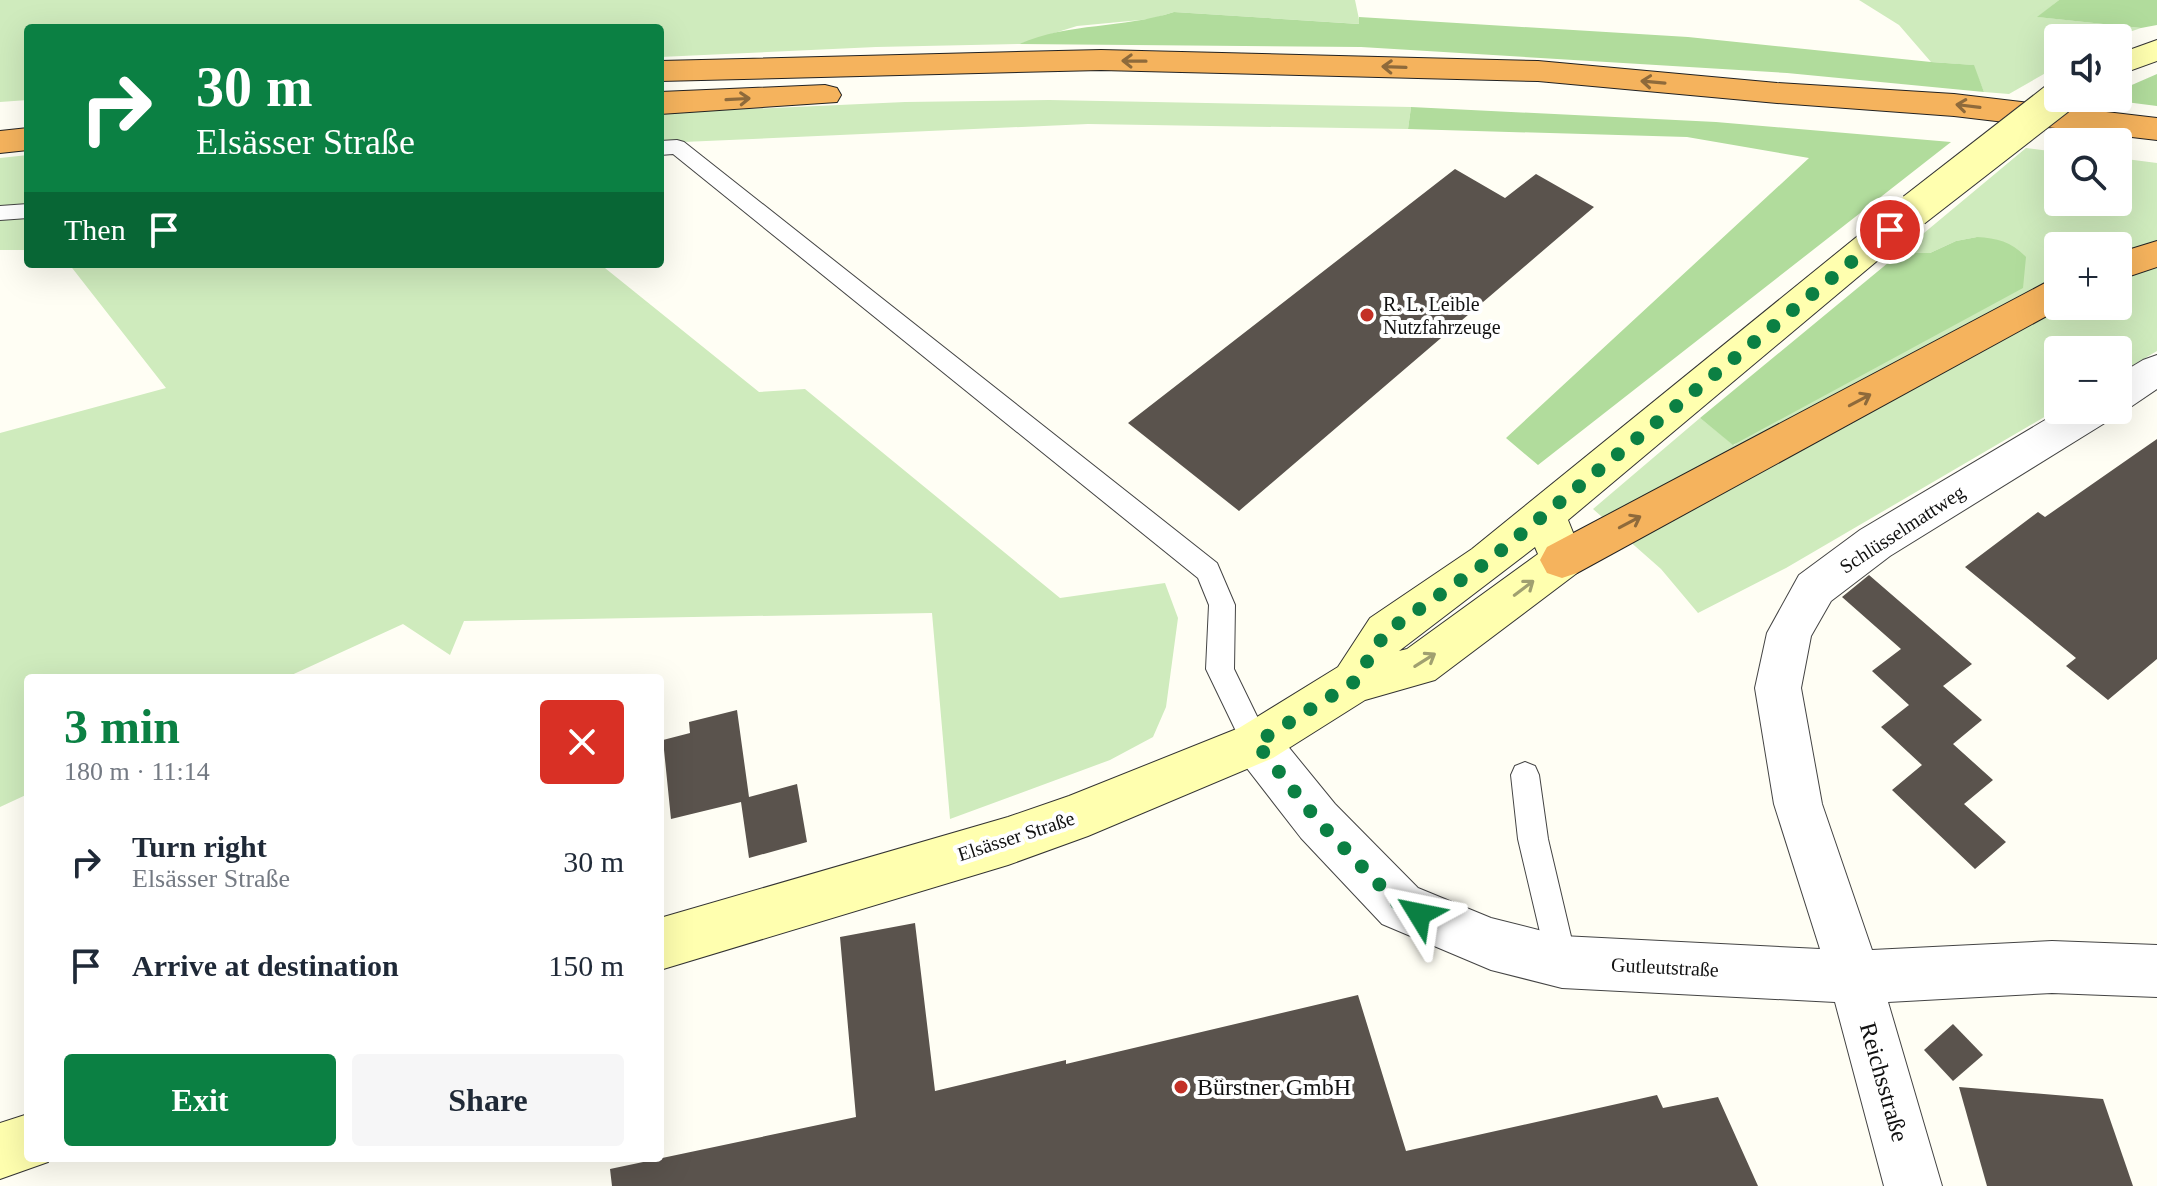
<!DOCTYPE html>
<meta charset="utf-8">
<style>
body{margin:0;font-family:Georgia,serif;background:#f6f6f7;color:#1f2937;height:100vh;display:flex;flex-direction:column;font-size:30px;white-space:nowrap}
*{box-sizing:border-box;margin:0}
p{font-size:26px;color:#747a83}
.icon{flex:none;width:44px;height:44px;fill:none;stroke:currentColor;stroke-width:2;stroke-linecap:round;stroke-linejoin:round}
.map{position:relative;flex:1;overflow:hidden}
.details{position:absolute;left:24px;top:674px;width:640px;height:488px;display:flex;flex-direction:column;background:#fff;border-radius:8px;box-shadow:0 8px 32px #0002}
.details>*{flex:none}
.banner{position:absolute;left:24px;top:24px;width:640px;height:244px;border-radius:8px;box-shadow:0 8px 32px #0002;background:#0b8043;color:#fff;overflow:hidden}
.controls{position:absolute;left:2044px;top:24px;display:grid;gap:16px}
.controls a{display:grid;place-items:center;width:88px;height:88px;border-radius:8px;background:#fff;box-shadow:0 8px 32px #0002;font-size:40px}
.pin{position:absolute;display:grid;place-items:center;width:68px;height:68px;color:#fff;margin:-34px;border:4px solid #fff;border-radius:50%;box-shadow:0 2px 8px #0007}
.me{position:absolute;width:88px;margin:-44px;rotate:305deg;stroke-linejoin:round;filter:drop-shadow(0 0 6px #0008)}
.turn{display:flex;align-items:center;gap:28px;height:168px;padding:0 40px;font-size:36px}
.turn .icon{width:104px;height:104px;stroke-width:2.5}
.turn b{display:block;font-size:56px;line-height:68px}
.then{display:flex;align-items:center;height:76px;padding:0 40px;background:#0003;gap:16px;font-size:30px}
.round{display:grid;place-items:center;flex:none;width:84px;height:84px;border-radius:8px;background:#f6f6f7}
.summary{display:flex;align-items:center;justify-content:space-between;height:136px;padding:0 40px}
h1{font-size:48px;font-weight:700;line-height:60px;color:#0b8043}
.primary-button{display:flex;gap:16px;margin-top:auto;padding:16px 40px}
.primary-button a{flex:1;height:92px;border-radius:8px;background:#0b8043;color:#fff;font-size:32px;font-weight:700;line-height:92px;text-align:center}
.primary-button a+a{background:#f6f6f7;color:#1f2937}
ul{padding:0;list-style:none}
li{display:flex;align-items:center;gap:24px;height:104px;padding:0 40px}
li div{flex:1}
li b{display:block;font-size:30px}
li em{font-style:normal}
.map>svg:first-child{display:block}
</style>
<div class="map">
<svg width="2157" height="1186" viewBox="0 0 2157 1186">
<rect width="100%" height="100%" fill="#fffef4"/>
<g fill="#cfebbd" fill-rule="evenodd">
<polygon points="0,0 1355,0 1360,24 1174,12 1151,19 1077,26 1019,44 876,47 660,57 660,28 28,28 28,100 0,102"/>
<polygon points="1859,0 2059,0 2038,17 2141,28 2112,38 2058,38 2058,66 2009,94 1984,92 1973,65 1931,62 1899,25"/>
<polygon points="1049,100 1411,107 1408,129 1088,124 660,143 660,113 905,102"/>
<path d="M 2026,148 L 2058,152 L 2058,202 L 2118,202 L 2118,158 L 2157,163 L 2157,351 L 2118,374 L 2118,350 L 2058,350 L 2058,409 L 1786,568 L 1698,613 L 1661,569 L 1593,509 L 1700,418 L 1734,445 L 1977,237 L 1956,241 L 1930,253 L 1900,253 ZM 2058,246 L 2118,246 L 2118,306 L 2058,306 Z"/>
<polygon points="28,155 28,250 0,250 0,158"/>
<polygon points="69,264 600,264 759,392 805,389 1060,598 1165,583 1178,618 1166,707 1153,737 1110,760 950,819 932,613 464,621 450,655 403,624 285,678 28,678 28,794 0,807 0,433 166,388"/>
</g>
<g fill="#b1dc9c">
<polygon points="2059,0 2157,0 2157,25 2141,28 2037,17"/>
<path d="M 1174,12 L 1359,24 L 1359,17 L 1688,37 L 1931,62 L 1974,65 L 1984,92 L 1787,73 L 1361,47 L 1019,44 C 1071,22 1121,29 1174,12 Z"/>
<polygon points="2157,74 2157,106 2102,99 2118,98 2118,91"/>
<polygon points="1411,107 1716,122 1951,142 1538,465 1506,438 1809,158 1687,137 1408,129"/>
<path d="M 1977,237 C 1997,238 2012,242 2026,257 L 2023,288 L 1733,445 L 1700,418 L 1900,253 L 1930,253 L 1956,241 Z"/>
</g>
<g fill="#5a534d">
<polygon points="1455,169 1505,198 1536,174 1594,207 1239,511 1128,423"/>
<polygon points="2157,439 2157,659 2108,700 2066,666 2076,658 1965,567 2038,512 2045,517"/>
<polygon points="1869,575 1972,664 1943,686 1982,720 1953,744 1993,780 1964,804 2006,842 1975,869 1892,790 1922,765 1881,727 1909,705 1872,671 1901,649 1842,597"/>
<polygon points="737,710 749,797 797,784 807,842 749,858 741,802 671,819 663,740 690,733 689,722"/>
<polygon points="915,923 935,1091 1066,1060 1066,1064 1358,995 1406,1151 1657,1095 1663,1108 1718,1097 1758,1186 612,1186 610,1169 856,1117 840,937"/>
<polygon points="1953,1024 1983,1055 1953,1081 1924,1050"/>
<polygon points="1959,1087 2103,1099 2133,1186 1987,1186"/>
</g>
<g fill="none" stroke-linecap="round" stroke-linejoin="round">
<g stroke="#444" stroke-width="2">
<g id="lane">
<polygon points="677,140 684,142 1217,563 1235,605 1234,669 1270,743 1266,752 1256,756 1246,752 1206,669 1209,605 1198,578 673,154 660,155 660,141"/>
<polygon points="28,204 28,218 0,220 0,206"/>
<polygon points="1525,762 1535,766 1539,775 1548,839 1577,962 1573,973 1562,977 1551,973 1547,962 1518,839 1511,775 1515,766"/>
</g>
</g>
<g stroke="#444" stroke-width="2">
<g id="street">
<polygon points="2157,355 2157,389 2132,406 2118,410 2117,410 2118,375 2143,360"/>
<polygon points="2062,410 2114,410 2108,421 1890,556 1831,601 1811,636 1801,688 1822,804 1872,950 2052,941 2157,945 2157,997 2052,993 1888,1002 1942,1186 1884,1186 1835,1002 1562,988 1491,970 1382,924 1301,838 1239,758 1232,743 1239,728 1256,721 1273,728 1335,804 1418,888 1491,918 1562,936 1820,949 1774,804 1755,688 1767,633 1799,575 1860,530"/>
</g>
</g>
<g stroke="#333" stroke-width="2">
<g id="secondary">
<polygon points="2157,40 2157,61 2118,75 2118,54"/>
<path d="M 1914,198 L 1927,201 L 1932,210 L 1927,219 L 1568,520 L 1584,560 L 1577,573 L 1435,680 L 1365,700 L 1273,758 L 1088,836 L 1008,865 L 660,970 L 660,918 L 1008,817 L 1069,796 L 1239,728 L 1338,667 L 1370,618 L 1472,549 L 1901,201 ZM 1535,547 L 1538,554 L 1407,649 L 1399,651 Z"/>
<polygon points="28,1114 28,1158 50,1158 48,1162 0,1179 0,1123"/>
</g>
</g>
<g stroke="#222" stroke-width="2">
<g id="highway">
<polygon points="1101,50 1538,61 1777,83 1954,94 2157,118 2157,140 1954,116 1777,103 1538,81 1101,70 660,81 660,61"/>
<polygon points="825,85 837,88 841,95 837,102 660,114 660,92"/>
<polygon points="28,128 28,150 0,153 0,131"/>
<polygon points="2157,241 2157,267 2118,280 2118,253"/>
<polygon points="2058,279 2058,306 2065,306 1577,573 1562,578 1547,573 1540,560 1547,547 2045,283"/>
</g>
</g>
<use href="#lane" fill="#fff" fill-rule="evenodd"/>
<use href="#street" fill="#fff" fill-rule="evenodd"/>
<use href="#secondary" fill="#ffffaf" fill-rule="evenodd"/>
<use href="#highway" fill="#f5b35d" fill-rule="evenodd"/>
<g stroke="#333" stroke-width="36" stroke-linecap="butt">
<polyline id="secondary-bridge" points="1914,210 2058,98"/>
</g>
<use href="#secondary-bridge" stroke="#ffffaf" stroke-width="34"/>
</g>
<defs><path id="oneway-shaft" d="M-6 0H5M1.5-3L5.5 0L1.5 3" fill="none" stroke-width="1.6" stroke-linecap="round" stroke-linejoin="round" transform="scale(2)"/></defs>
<g stroke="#8e6a3b">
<use href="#oneway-shaft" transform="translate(1134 61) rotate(-179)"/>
<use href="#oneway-shaft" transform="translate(1394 67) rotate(-178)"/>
<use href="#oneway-shaft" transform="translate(1653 82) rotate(-175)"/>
<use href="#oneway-shaft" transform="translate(738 99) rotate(-3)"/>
<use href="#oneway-shaft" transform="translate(1968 106) rotate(-173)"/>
<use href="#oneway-shaft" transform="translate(1860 400) rotate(-28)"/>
<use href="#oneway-shaft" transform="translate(1630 522) rotate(-28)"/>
</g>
<g stroke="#a0a070">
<use href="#oneway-shaft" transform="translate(1524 588) rotate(-37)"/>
<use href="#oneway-shaft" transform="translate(1425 660) rotate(-32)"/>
</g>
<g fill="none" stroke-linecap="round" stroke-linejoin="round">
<polyline stroke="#0b8043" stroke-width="14" stroke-dasharray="0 25.2" points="1419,914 1400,906 1318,821 1256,743 1354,682 1386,632 1487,562 1890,230"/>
</g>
<g fill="#c33026" stroke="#fff" stroke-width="3">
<circle cx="1367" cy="315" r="8"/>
<circle cx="1181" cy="1087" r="8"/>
</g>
<g text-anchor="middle" stroke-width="8" stroke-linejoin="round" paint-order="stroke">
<g font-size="20" fill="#111" stroke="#fff" text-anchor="start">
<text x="1383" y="311">R. L. Leible<tspan x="1383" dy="23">Nutzfahrzeuge</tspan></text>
</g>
<g font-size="20" fill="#111" stroke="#fff">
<text transform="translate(1902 529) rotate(-33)" y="7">Schlüsselmattweg</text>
<text transform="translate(1016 836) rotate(-18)" y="7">Elsässer Straße</text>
<text transform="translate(1665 967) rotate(3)" y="7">Gutleutstraße</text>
</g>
<g font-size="24" fill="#111" stroke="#fff">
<text transform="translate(1884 1082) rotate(74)" y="8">Reichsstraße</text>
</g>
<g font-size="24" fill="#111" stroke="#fff" text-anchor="start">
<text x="1197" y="1095">Bürstner GmbH</text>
</g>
</g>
</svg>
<div class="controls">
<a><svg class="icon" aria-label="sound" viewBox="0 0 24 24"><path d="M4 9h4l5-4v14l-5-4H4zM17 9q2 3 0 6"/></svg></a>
<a><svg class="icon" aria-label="search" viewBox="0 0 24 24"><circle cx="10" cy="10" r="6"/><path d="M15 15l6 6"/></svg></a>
<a>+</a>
<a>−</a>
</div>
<div class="pin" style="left:1890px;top:230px;background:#d93025"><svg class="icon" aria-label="arrive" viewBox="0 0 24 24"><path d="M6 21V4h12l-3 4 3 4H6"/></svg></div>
<svg class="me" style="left:1419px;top:914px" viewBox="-20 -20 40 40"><path d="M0-17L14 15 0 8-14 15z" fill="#0b8043" stroke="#fff" stroke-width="4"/></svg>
<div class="banner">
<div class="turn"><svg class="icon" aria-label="right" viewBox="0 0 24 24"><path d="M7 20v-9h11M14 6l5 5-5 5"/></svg><div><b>30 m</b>Elsässer Straße</div></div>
<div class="then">Then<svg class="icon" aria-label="arrive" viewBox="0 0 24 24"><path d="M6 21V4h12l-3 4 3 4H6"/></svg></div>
</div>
<section class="details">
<div class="summary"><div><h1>3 min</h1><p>180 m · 11:14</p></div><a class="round" style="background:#d93025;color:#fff"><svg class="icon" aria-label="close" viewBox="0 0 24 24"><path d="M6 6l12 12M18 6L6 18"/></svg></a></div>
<ul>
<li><svg class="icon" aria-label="right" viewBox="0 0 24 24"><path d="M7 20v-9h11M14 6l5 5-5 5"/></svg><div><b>Turn right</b><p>Elsässer Straße</p></div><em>30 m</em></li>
<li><svg class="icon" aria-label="arrive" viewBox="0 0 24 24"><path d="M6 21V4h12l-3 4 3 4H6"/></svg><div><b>Arrive at destination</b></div><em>150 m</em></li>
</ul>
<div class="primary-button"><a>Exit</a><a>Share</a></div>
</section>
</div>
